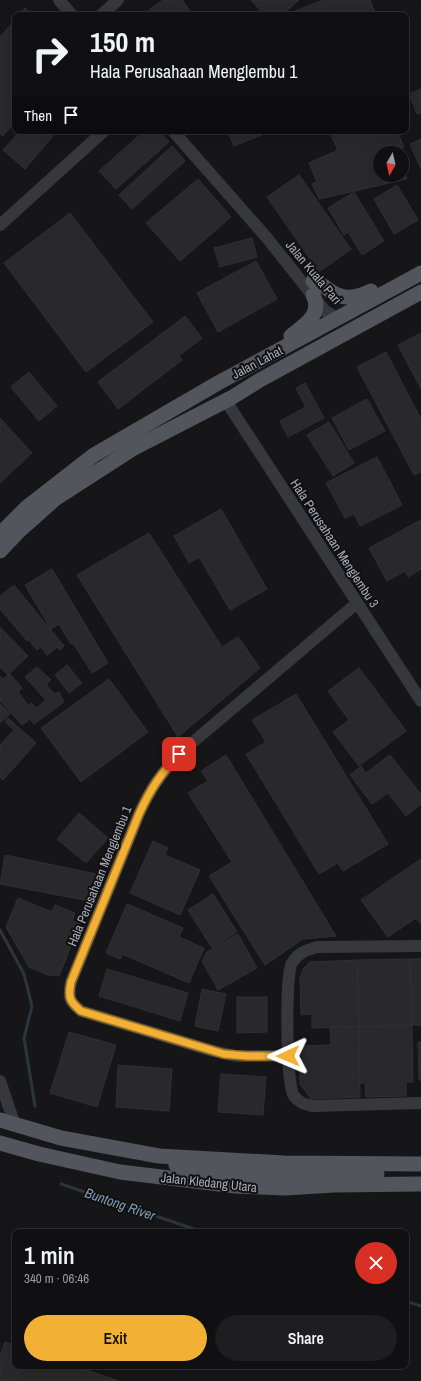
<!DOCTYPE html>
<meta charset="utf-8">
<style>
body{margin:0;font-family:"Archivo Narrow",sans-serif;background:#1e1e20;color:#f1f3f6;height:100vh;display:flex;flex-direction:column;font-size:15px;white-space:nowrap}
*{box-sizing:border-box;margin:0}
p{font-size:13px;color:#9c9d9f}
.icon{flex:none;width:22px;height:22px;fill:none;stroke:currentColor;stroke-width:2;stroke-linecap:round;stroke-linejoin:round}
.map{position:relative;flex:1;overflow:hidden}
.drawer{position:absolute;left:12px;top:1229px;width:397px;height:140px;display:flex;flex-direction:column;background:#101012;border-radius:8px;box-shadow:0 4px 16px #0002,0 0 0 1px #303032}
.drawer>*{flex:none}
.guide{position:absolute;left:12px;top:12px;width:397px;height:122px;border-radius:8px;box-shadow:0 4px 16px #0002,0 0 0 1px #303032;background:#101012;color:#f1f3f6;overflow:hidden}
.needle{width:26px;rotate:188deg}
.controls{position:absolute;left:373px;top:146px;display:grid;gap:8px}
.controls a{display:grid;place-items:center;width:36px;height:36px;border-radius:50%;background:#101012;box-shadow:0 4px 16px #0002,0 0 0 1px #303032;font-size:20px}
.pin{position:absolute;display:grid;place-items:center;width:34px;height:34px;color:#fff;margin:-17px;border-radius:8px;box-shadow:0 2px 6px #0006}
.me{position:absolute;width:44px;margin:-22px;rotate:269deg;stroke-linejoin:round;filter:drop-shadow(0 0 3px #0008)}
.turn{display:flex;align-items:center;gap:14px;height:84px;padding:0 12px;font-size:18px}
.turn .icon{width:52px;height:52px;stroke-width:2.5}
.turn b{display:block;font-size:28px;line-height:34px}
.then{display:flex;align-items:center;height:38px;padding:0 12px;background:#0003;gap:8px;font-size:15px}
.round{display:grid;place-items:center;flex:none;width:42px;height:42px;border-radius:21px;background:#1e1e20}
.headline{display:flex;align-items:center;justify-content:space-between;height:68px;padding:0 12px}
h1{font-size:24px;font-weight:600;line-height:30px}
.action{display:flex;gap:8px;margin-top:auto;padding:8px 12px}
.action a{flex:1;height:46px;border-radius:24px;background:#f2b134;color:#111;font-size:16px;font-weight:600;line-height:46px;text-align:center}
.action a+a{background:#1e1e20;color:#f1f3f6}
.map>svg:first-child{display:block}
</style>
<div class="map">
<svg width="421" height="1381" viewBox="0 0 421 1381">
<rect width="100%" height="100%" fill="#161618"/>
<g fill="none" stroke-linecap="round" stroke-linejoin="round">
<g stroke="#2c353c" stroke-width="3">
<polyline points="0,930 24,974 32,1006 24,1038 35,1106"/>
<polyline points="61,1184 203,1232"/>
<polyline points="406,1301 421,1306"/>
</g>
</g>
<g fill="#29292c" stroke="#303034">
<polygon points="163,0 182,0 193,15 142,15"/>
<polygon points="251,0 299,0 282,15 264,15"/>
<polygon points="323,0 370,0 376,15 285,15"/>
<polygon points="25,8 33,15 19,15"/>
<polygon points="15,20 15,122 3,136 0,134 0,37"/>
<polygon points="421,89 421,113 417,114 409,94"/>
<polygon points="20,131 57,131 25,169 3,150"/>
<polygon points="144,131 160,131 169,142 116,189 99,171"/>
<polygon points="227,131 272,131 234,146"/>
<polygon points="329,131 397,131 404,147 388,153 380,153 380,156 374,158 380,175 402,175 402,165 403,165 407,179 319,199 312,184 317,182 309,163 338,150"/>
<polygon points="421,139 421,169 410,144"/>
<polygon points="172,146 185,161 132,209 119,195"/>
<polygon points="299,175 351,249 319,272 267,197"/>
<polygon points="198,179 231,217 180,261 146,223"/>
<polygon points="397,185 418,220 394,234 374,199"/>
<polygon points="354,192 384,241 362,255 348,232 344,235 328,208"/>
<polygon points="70,213 153,322 86,372 4,263"/>
<polygon points="252,238 257,257 220,267 214,248"/>
<polygon points="256,261 277,299 218,332 197,293"/>
<polygon points="185,316 202,338 179,356 182,360 118,409 98,382"/>
<polygon points="421,333 421,389 398,345"/>
<polygon points="386,352 421,419 421,472 414,475 357,367"/>
<polygon points="29,372 57,406 39,421 11,387"/>
<polygon points="305,383 324,418 288,437 280,421 306,407 296,388"/>
<polygon points="367,399 385,431 349,450 332,418"/>
<polygon points="0,418 32,453 0,483"/>
<polygon points="329,422 354,463 333,476 307,435"/>
<polygon points="377,457 402,505 360,526 354,514 345,518 326,483"/>
<polygon points="221,509 267,589 230,610 199,557 189,563 174,536"/>
<polygon points="421,520 421,569 408,577 405,571 387,581 369,548"/>
<polygon points="149,533 222,647 238,637 260,668 178,737 77,575"/>
<polygon points="52,569 108,663 92,673 73,643 71,644 59,624 51,629 25,585"/>
<polygon points="14,585 64,646 60,650 57,647 47,655 41,647 37,650 28,639 27,641 0,609 0,596"/>
<polygon points="0,627 28,656 8,675 0,667"/>
<polygon points="67,665 82,683 69,693 55,675"/>
<polygon points="37,667 51,680 46,685 55,694 59,692 64,702 34,724 30,719 22,725 0,701 0,676 3,679 10,674 22,688 18,692 28,705 32,703 36,708 46,700 25,677"/>
<polygon points="359,668 406,731 359,766 333,732 349,720 328,691"/>
<polygon points="109,679 148,732 81,782 41,728"/>
<polygon points="296,694 388,844 343,871 338,863 319,874 246,754 266,742 252,720"/>
<polygon points="0,704 10,714 0,723"/>
<polygon points="8,718 36,743 3,780 0,777 0,745 14,730 5,722"/>
<polygon points="226,755 336,936 303,939 265,965 209,876 232,862 188,793 208,781 201,771"/>
<polygon points="390,755 421,794 421,804 406,816 388,793 372,804 350,775 361,766 366,773"/>
<polygon points="79,813 108,838 86,863 57,839"/>
<polygon points="153,841 168,848 165,855 200,870 180,915 130,893"/>
<polygon points="5,855 101,875 89,901 0,884"/>
<polygon points="421,859 421,924 416,918 388,937 361,900"/>
<polygon points="213,894 237,932 212,948 188,910"/>
<polygon points="18,898 52,912 55,905 75,913 72,921 80,923 59,976 48,975 29,967 6,927"/>
<polygon points="127,904 183,928 179,937 204,948 189,983 122,954 120,959 106,953"/>
<polygon points="238,934 257,968 218,990 202,961 207,952"/>
<polygon points="410,959 412,1025 359,1027 357,960"/>
<polygon points="410,959 421,959 421,1025 412,1025"/>
<polygon points="357,960 359,1027 312,1028 312,1014 301,1015 300,978 304,968 310,962"/>
<polygon points="107,969 188,993 180,1021 99,996"/>
<polygon points="202,989 226,994 218,1031 195,1026"/>
<polygon points="237,997 267,997 267,1032 237,1033"/>
<polygon points="412,1025 413,1082 406,1082 406,1096 366,1097 365,1083 360,1083 359,1027"/>
<polygon points="330,1027 359,1027 360,1097 311,1099 300,1084 299,1046 331,1045"/>
<polygon points="69,1032 116,1045 97,1107 50,1093"/>
<polygon points="418,1042 421,1042 421,1080 419,1080"/>
<polygon points="118,1065 172,1069 169,1111 116,1107"/>
<polygon points="221,1074 266,1077 263,1115 218,1112"/>
<polygon points="5,1342 15,1345 15,1366 75,1366 119,1381 0,1381 0,1356"/>
</g>
<g fill="none" stroke-linecap="round" stroke-linejoin="round">
<g stroke="#37383d" stroke-width="12">
<polyline points="59,0 72,15"/>
<polyline points="101,15 118,0"/>
<polyline points="173,131 267,238 325,311 337,318"/>
<polyline points="0,225 104,131"/>
<polyline points="226,401 421,701"/>
<path d="M 421,946 L 317,947 C 306,950 298,953 292,963 C 285,974 286,1086 294,1096 C 299,1103 305,1104 313,1106 L 421,1103"/>
<path d="M 288,1056 L 236,1056 L 213,1051 L 81,1011 C 69,1001 68,997 71,982 L 139,814 C 150,789 161,774 179,754 L 357,603"/>
<polyline points="0,1081 15,1125"/>
</g>
<g stroke="#53555c" stroke-width="15">
<path d="M 313,281 C 319,283 324,286 329,290 C 344,301 356,298 371,291"/>
<path d="M 291,336 C 304,325 323,315 313,295"/>
<polyline points="0,534 26,508 94,455 218,383 421,273"/>
<polyline points="0,551 17,533 55,499 134,448 231,398 260,380 421,292"/>
<polyline points="0,1120 61,1138 159,1156 284,1163 421,1164"/>
<polyline points="0,1143 39,1154 120,1172 236,1186 285,1188 334,1185 421,1184"/>
<polyline points="176,1165 212,1172 285,1176 377,1174"/>
</g>
</g>
<g fill="none" stroke-linecap="round" stroke-linejoin="round">
<g stroke="#9d7322" stroke-width="10">
<path id="route" d="M 179,754 C 160,775 151,788 139,814 L 71,982 C 68,997 69,1001 81,1011 L 224,1054 L 247,1056 L 288,1056"/>
</g>
<use href="#route" stroke="#f2b134" stroke-width="7"/>
</g>
<g text-anchor="middle" stroke-width="4" stroke-linejoin="round" paint-order="stroke">
<g font-size="13" fill="#a8adb8" stroke="#111113">
<text transform="translate(314 272) rotate(50)" y="5">Jalan Kuala Pari</text>
<text transform="translate(257 362) rotate(-28)" y="5">Jalan Lahat</text>
<text transform="translate(335 543) rotate(57)" y="5">Hala Perusahaan Menglembu 3</text>
<text transform="translate(99 876) rotate(-68)" y="5">Hala Perusahaan Menglembu 1</text>
<text transform="translate(209 1182) rotate(6)" y="5">Jalan Kledang Utara</text>
</g>
<g font-size="14" font-style="italic" fill="#7f9bb3" stroke="#111113">
<text transform="translate(120 1204) rotate(19)" y="5">Buntong River</text>
</g>
</g>
</svg>
<div class="controls">
<a><svg class="needle" viewBox="-14 -14 28 28"><path d="M0-13l5 13h-10z" fill="#e53935"/><path d="M0 13l5-13h-10z" fill="#9c9d9f"/></svg></a>
</div>
<div class="pin" style="left:179px;top:754px;background:#d93025"><svg class="icon" aria-label="arrive" viewBox="0 0 24 24"><path d="M6 21V4h12l-3 4 3 4H6"/></svg></div>
<svg class="me" style="left:288px;top:1056px" viewBox="-20 -20 40 40"><path d="M0-17L14 15 0 8-14 15z" fill="#f2b134" stroke="#fff" stroke-width="4"/></svg>
<div class="guide">
<div class="turn"><svg class="icon" aria-label="right" viewBox="0 0 24 24"><path d="M7 20v-9h11M14 6l5 5-5 5"/></svg><div><b>150 m</b>Hala Perusahaan Menglembu 1</div></div>
<div class="then">Then<svg class="icon" aria-label="arrive" viewBox="0 0 24 24"><path d="M6 21V4h12l-3 4 3 4H6"/></svg></div>
</div>
<section class="drawer">
<div class="headline"><div><h1>1 min</h1><p>340 m · 06:46</p></div><a class="round" style="background:#d93025;color:#fff"><svg class="icon" aria-label="close" viewBox="0 0 24 24"><path d="M6 6l12 12M18 6L6 18"/></svg></a></div>
<div class="action"><a>Exit</a><a>Share</a></div>
</section>
</div>
